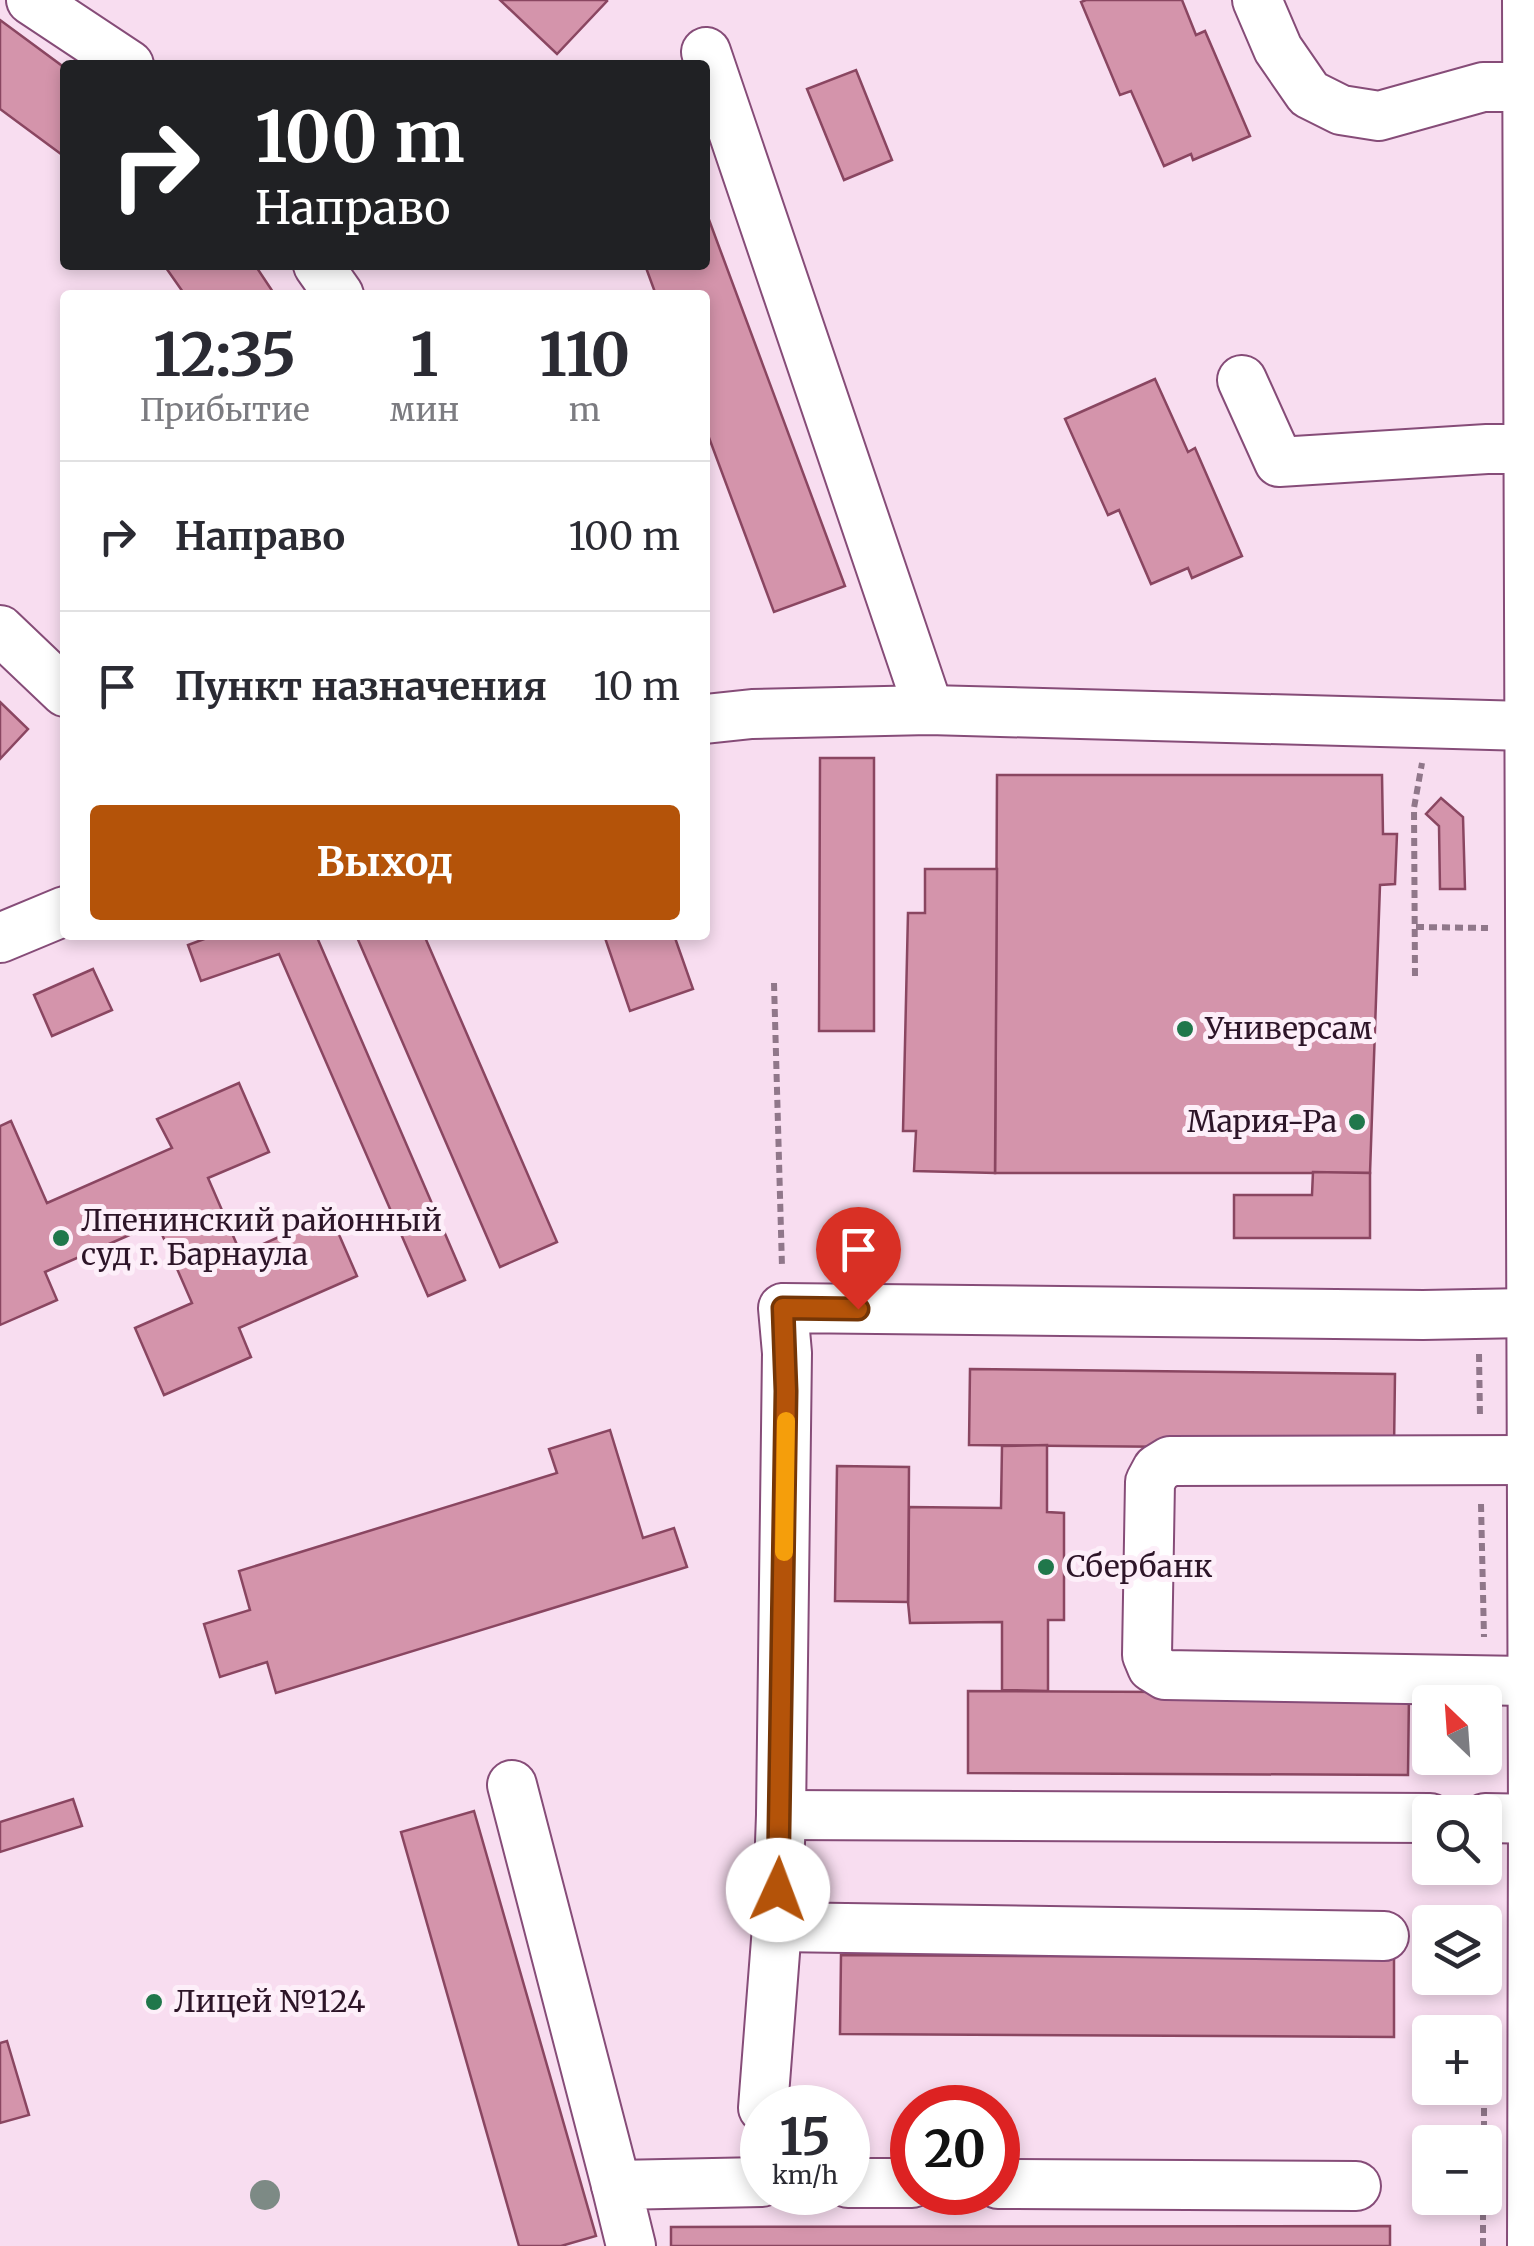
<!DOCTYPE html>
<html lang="ru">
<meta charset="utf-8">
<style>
body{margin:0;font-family:Merriweather,serif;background:#f2f2f3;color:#2b2b33;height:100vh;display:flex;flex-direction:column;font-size:38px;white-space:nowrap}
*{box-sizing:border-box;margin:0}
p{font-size:32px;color:#7c7c81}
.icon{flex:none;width:55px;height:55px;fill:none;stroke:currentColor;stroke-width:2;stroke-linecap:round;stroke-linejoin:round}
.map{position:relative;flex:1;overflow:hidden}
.sheet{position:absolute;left:60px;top:290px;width:650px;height:650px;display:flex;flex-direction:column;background:#fff;border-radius:10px;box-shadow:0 5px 15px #0003}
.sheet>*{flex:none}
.hud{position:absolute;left:60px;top:60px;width:650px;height:210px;border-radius:10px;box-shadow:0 5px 15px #0003;background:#202124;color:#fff;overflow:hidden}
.needle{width:65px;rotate:335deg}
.buttons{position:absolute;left:1412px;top:1685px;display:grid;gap:20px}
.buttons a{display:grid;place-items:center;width:90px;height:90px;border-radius:10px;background:#fff;box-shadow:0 5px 15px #0003;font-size:50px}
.speed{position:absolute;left:740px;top:2085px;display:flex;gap:20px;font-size:50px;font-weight:700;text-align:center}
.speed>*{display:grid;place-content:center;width:130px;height:130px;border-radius:50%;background:#fff;box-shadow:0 5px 15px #0003;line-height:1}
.speed small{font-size:25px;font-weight:400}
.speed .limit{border:15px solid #d22;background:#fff;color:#111}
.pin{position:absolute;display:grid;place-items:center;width:85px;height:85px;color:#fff;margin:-102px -42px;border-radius:50% 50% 50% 0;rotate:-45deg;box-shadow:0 0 10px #0007}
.pin .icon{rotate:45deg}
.me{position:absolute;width:110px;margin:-55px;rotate:2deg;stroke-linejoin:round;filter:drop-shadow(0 0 8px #0008)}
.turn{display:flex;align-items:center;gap:35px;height:210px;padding:0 30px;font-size:45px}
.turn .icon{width:130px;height:130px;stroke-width:2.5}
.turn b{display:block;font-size:70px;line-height:85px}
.eta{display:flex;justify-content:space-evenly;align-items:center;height:170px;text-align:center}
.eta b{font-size:60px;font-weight:700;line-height:70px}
.primary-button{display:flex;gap:20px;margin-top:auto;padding:20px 30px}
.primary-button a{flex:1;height:115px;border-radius:10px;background:#b45309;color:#fff;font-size:40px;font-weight:700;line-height:115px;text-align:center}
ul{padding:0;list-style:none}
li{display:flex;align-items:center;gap:30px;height:150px;padding:0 30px;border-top:2px solid #e1e1e2}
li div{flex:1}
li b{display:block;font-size:38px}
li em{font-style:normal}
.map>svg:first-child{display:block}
</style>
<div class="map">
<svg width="1534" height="2246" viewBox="0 0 1534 2246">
<rect width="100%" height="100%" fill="#f8ddf0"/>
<g fill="#d494ab" stroke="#8a4661" stroke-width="2.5">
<polygon points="500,0 606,0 607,1 557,54"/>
<polygon points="1086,0 1182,0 1196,35 1205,31 1250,136 1193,160 1191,154 1164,166 1131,91 1120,95 1081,2"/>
<polygon points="0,20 65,68 65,157 0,109"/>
<polygon points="856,70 892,160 844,180 807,89"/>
<polygon points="705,209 845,586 774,612 705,427 705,295 656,295 645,265 705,265"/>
<polygon points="164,265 255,265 275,295 185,295"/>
<polygon points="1155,379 1188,452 1195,448 1242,556 1192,578 1188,568 1151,584 1119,510 1108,515 1065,419"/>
<polygon points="0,702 28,729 0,759"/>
<polygon points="820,758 874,758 874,1031 819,1031"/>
<polygon points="997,775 1382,775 1383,834 1397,834 1395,884 1380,885 1370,1173 995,1173"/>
<polygon points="1441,798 1463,817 1465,889 1440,889 1439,826 1426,814"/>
<polygon points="925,869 997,869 995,1173 914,1171 916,1131 903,1131 908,913 925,913"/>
<polygon points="215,935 316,935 465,1280 428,1296 279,954 201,981 188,945"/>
<polygon points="356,935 424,935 557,1242 500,1267"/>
<polygon points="604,935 674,935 693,989 630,1011"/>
<polygon points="93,969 112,1010 52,1036 34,995"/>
<polygon points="239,1083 269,1152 208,1178 241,1254 330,1214 357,1276 239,1328 251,1357 164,1395 135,1328 192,1303 157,1223 45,1272 57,1300 0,1325 0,1126 11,1121 47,1203 172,1148 157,1119"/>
<polygon points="1313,1172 1370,1173 1370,1238 1234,1238 1234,1195 1312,1195"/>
<polygon points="970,1369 1395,1374 1394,1449 969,1445"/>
<polygon points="610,1430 643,1538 674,1528 687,1567 276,1693 267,1662 220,1677 204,1624 250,1610 239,1571 557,1473 549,1449"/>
<polygon points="1047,1445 1047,1512 1064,1513 1064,1620 1048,1620 1048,1691 1002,1690 1002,1622 910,1623 908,1602 909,1507 1001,1508 1002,1446"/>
<polygon points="837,1466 909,1467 908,1602 835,1601"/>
<polygon points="968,1691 1409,1693 1408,1775 968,1773"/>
<polygon points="73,1799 82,1826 0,1852 0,1822"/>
<polygon points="474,1811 596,2236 561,2246 519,2246 401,1832"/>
<polygon points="841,1955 1394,1958 1394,2037 840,2034"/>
<polygon points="7,2041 29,2115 0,2123 0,2043"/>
<polygon points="1390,2226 1390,2246 671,2246 671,2227"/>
</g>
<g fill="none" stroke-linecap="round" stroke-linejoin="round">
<g stroke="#864c78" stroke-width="52">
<g id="minor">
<polyline points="31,0 129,65"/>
<polyline points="1257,0 1278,49 1309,94 1341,110 1379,116 1483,87 1528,87"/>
<polyline points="1527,0 1533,1819 1532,2246"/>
<polyline points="706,52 929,710"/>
<polyline points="318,265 339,295"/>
<polyline points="1242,380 1279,462 1487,449 1528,449"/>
<polyline points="0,630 65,692"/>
<polyline points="705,719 752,714 929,710 1529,726"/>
<polyline points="0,938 65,911"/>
<polyline points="1531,1460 1170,1461 1157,1469 1150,1482 1147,1655 1152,1667 1165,1675 1532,1681"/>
<polyline points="512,1785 616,2185"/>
<polyline points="781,1815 1430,1818"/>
<polyline points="1485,1818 1533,1819"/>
<polyline points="777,1927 1384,1936"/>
<polyline points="763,2108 777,1927 781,1815 787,1353 783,1308 1423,1315 1531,1313"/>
<polyline points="848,2183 912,2183"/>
<polyline points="998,2184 1356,2186"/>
<polyline points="631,2246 616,2185 762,2182"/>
</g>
</g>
<g stroke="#90778a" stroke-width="6" stroke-dasharray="8 5" stroke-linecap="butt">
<polyline points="1416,927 1488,928"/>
<polyline points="1415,976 1414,808 1422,763"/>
<polyline points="774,983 782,1267"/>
<polyline points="1479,1354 1480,1417"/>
<polyline points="1481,1504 1484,1637"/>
<polyline points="1484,2142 1484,2088"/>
<polyline points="1483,2246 1483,2198"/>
</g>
<use href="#minor" stroke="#fff" stroke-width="48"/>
</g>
<circle fill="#7d8a85" cx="265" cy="2195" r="15"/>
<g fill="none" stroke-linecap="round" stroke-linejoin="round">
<g stroke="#753606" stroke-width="25">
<polyline id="route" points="778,1890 786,1391 783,1308 858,1309"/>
</g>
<use href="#route" stroke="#b45309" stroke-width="18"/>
<polyline stroke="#f59e0b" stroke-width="18" points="784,1552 786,1421"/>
</g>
<g fill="#20774b" stroke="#fdeff9" stroke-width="4">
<circle cx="1185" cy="1029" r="10"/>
<circle cx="1357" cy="1122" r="10"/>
<circle cx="61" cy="1238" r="10"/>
<circle cx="1046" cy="1567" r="10"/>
<circle cx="154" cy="2002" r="10"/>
</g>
<g text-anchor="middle" stroke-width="10" stroke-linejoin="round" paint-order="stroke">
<g font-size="30" fill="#2d1528" stroke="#fdeff9" text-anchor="start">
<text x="1205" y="1039">Универсам</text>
<text x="1337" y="1132" text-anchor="end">Мария-Ра</text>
<text x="81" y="1231">Лпенинский районный<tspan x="81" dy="34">суд г. Барнаула</tspan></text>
<text x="1066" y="1577">Сбербанк</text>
<text x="174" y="2012">Лицей №124</text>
</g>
</g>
</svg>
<div class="buttons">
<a><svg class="needle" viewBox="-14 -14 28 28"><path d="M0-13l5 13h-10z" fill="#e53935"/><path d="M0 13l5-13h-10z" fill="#7c7c81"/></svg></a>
<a><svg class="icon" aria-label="search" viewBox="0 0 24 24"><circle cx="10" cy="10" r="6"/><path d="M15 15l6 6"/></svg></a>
<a><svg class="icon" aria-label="layers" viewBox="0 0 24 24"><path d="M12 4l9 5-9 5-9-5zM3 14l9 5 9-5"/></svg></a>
<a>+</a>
<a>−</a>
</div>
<div class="speed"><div>15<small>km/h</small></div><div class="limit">20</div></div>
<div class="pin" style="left:858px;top:1309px;background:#d93025"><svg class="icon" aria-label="arrive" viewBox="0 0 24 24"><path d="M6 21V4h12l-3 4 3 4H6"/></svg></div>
<svg class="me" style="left:778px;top:1890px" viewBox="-20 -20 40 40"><circle r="19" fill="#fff"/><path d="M0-13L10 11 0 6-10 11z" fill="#b45309"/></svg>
<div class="hud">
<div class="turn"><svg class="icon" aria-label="right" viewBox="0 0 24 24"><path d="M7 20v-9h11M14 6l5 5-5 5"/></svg><div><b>100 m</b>Направо</div></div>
</div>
<section class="sheet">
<div class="eta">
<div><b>12:35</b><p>Прибытие</p></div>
<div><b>1</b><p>мин</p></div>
<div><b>110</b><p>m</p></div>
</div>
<ul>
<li><svg class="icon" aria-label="right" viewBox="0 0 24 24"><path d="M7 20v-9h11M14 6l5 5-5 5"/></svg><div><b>Направо</b></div><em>100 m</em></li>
<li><svg class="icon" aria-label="arrive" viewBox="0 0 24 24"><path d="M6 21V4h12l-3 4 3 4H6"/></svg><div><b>Пункт назначения</b></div><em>10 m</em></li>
</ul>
<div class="primary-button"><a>Выход</a></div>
</section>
</div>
